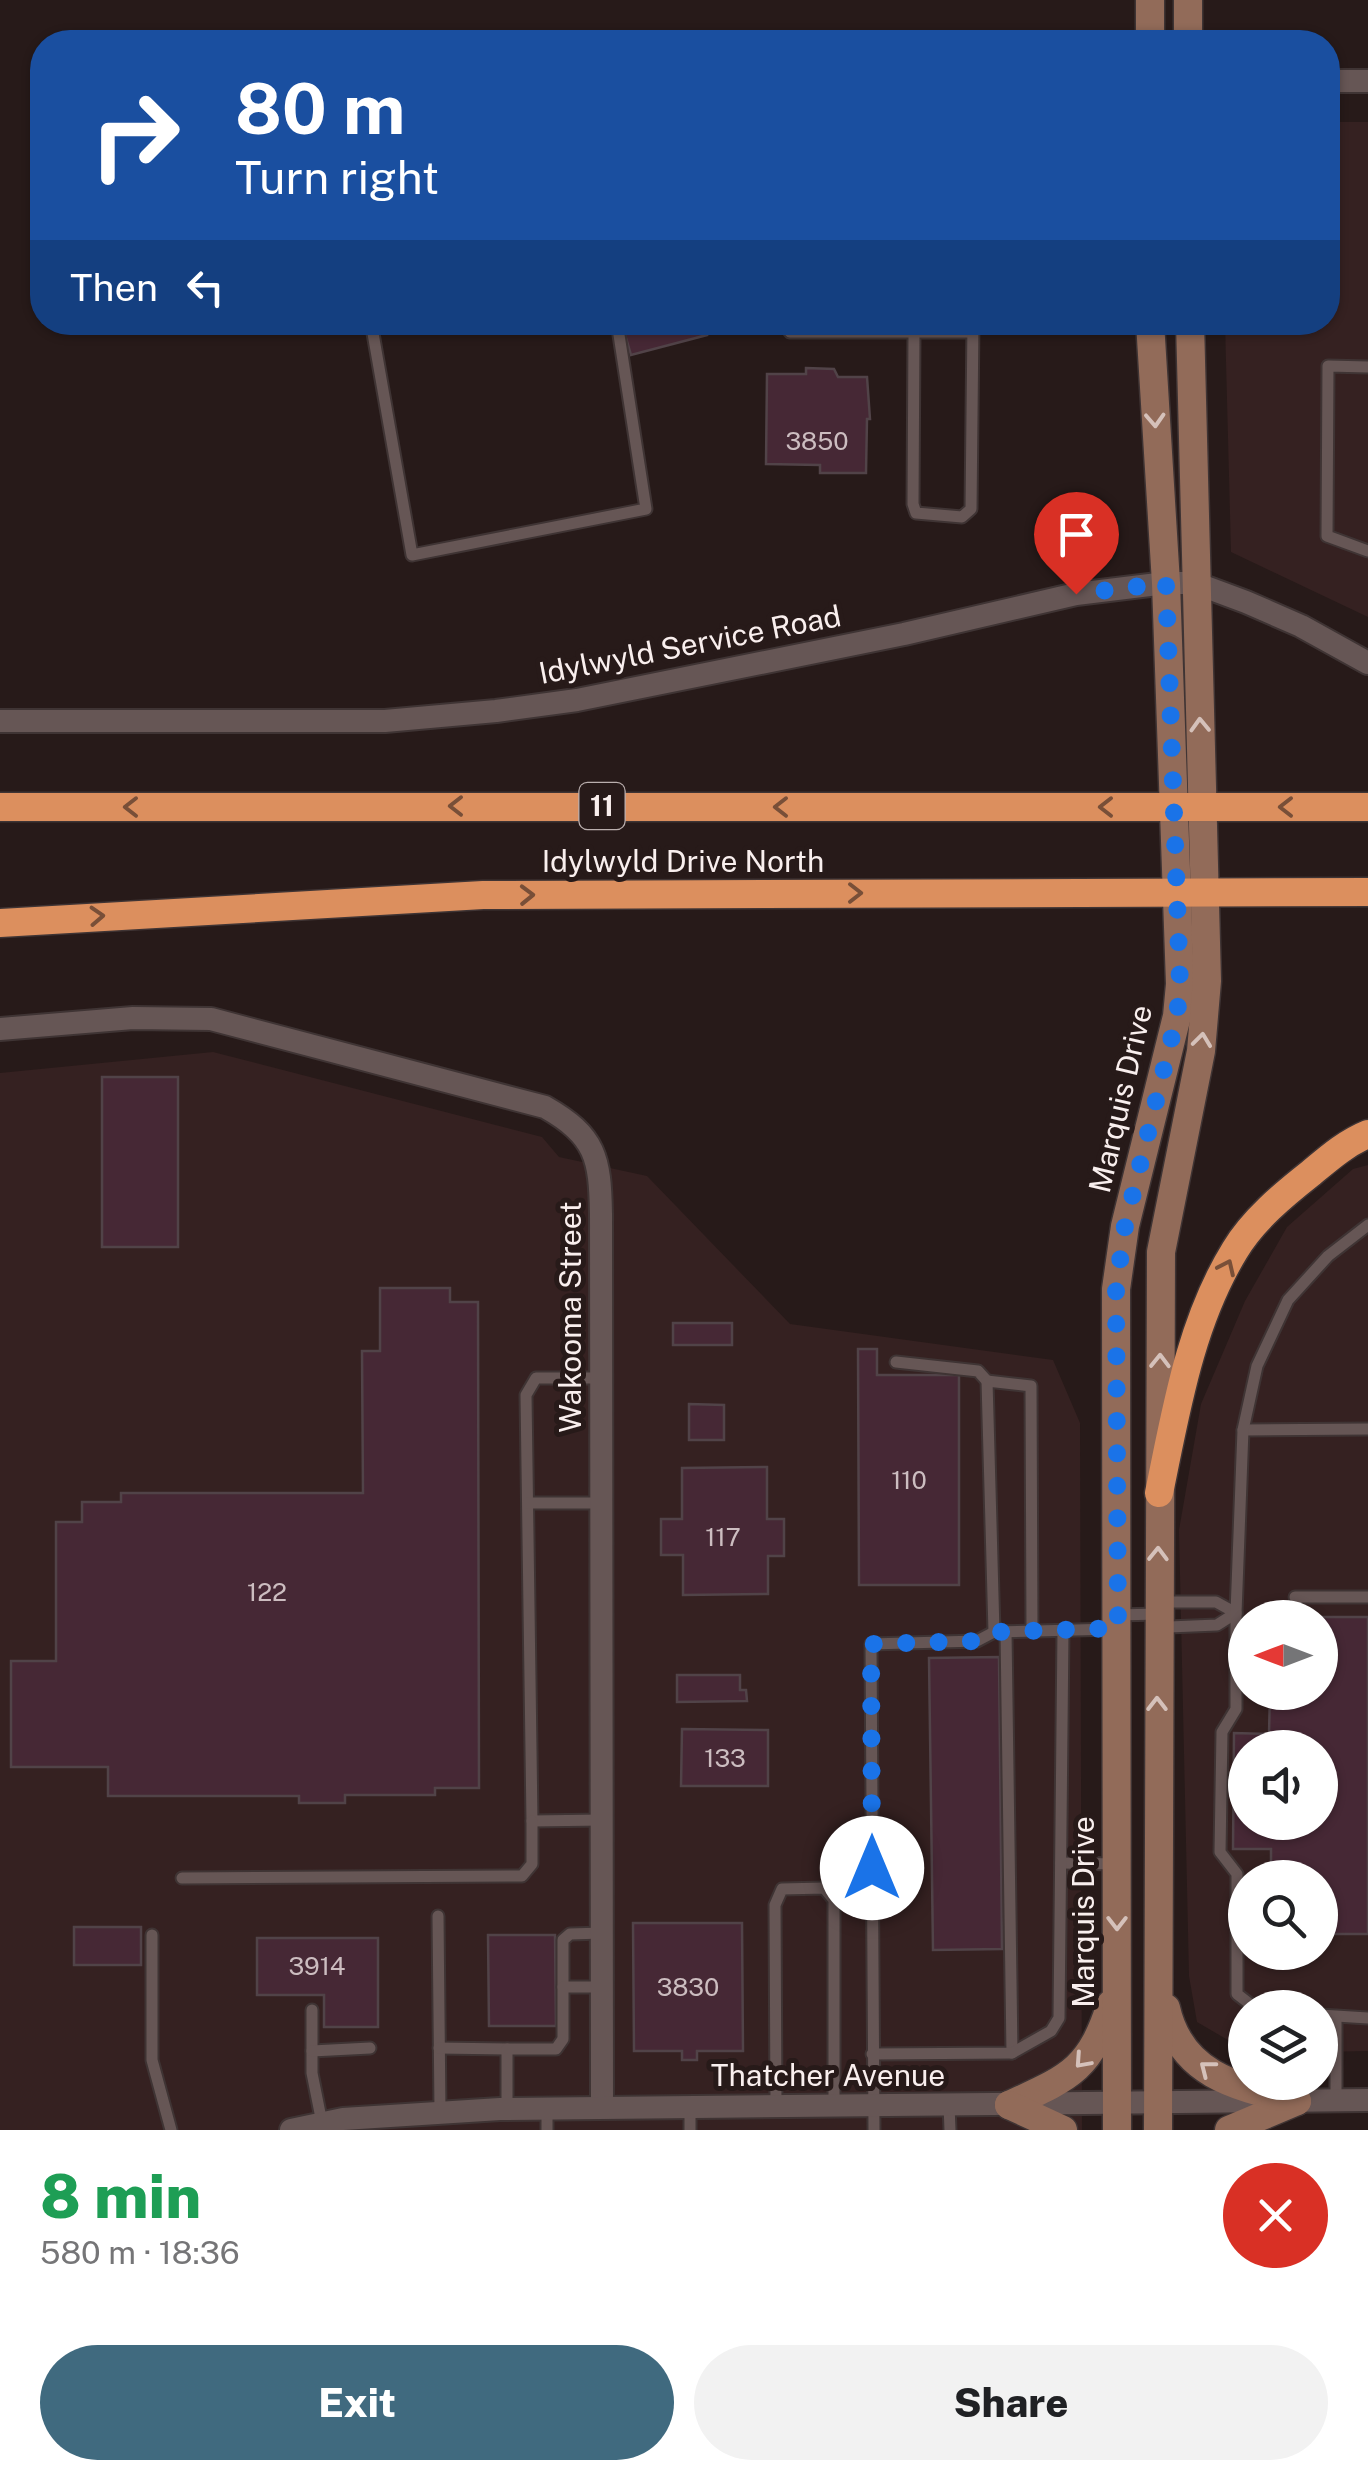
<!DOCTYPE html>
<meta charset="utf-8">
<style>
body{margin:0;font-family:"Public Sans",sans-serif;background:#f2f2f2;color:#202124;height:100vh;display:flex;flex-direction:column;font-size:38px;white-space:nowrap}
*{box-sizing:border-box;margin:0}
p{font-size:32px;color:#757577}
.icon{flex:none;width:55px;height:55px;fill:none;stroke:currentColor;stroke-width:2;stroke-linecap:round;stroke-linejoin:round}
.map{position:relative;height:2130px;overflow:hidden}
.panel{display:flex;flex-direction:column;background:#fff;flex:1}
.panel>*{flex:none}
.guide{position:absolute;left:30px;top:30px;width:1310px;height:305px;border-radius:40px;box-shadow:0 2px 8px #0004;background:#1a4fa0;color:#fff;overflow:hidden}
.needle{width:65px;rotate:270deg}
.fabs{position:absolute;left:1228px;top:1600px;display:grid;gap:20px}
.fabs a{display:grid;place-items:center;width:110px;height:110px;border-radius:50%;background:#fff;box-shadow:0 2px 8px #0004;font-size:50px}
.pin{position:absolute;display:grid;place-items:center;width:85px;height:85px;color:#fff;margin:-102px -42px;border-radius:50% 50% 50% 0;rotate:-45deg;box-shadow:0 0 10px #0007}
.pin .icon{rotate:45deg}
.me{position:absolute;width:110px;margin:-55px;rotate:0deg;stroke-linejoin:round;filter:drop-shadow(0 0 8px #0008)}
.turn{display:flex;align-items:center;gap:35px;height:210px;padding:0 40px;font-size:45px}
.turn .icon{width:130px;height:130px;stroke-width:2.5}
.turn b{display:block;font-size:70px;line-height:85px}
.then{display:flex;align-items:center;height:95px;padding:0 40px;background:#0003;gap:20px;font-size:38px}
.round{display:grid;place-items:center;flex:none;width:105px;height:105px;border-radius:52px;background:#f2f2f2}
.summary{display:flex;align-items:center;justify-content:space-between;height:170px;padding:0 40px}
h1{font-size:60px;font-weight:800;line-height:75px;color:#1e9e55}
.action{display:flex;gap:20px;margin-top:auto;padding:20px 40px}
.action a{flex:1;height:115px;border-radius:60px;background:#406a7f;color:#fff;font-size:40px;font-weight:800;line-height:115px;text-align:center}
.action a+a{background:#f2f2f2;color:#202124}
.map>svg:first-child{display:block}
</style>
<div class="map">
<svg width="1368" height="2130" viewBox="0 0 1368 2130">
<rect width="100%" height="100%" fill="#271a19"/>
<g fill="#352121" fill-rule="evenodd">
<polygon points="1328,122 1368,122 1368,617 1231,552 1225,323 1328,322"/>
<polygon points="213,1052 542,1137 559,1157 647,1176 790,1324 1053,1360 1080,1423 1082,2130 0,2130 0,1073"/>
<path d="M 1368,1165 L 1368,2051 L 1320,2052 L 1320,2008 L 1245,2008 L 1245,2050 L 1197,2022 L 1189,1976 L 1179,1530 L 1201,1404 L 1245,1301 L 1287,1227 L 1353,1169 ZM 1245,1618 L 1320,1618 L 1320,1692 L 1245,1692 ZM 1245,1748 L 1320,1748 L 1320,1822 L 1245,1822 ZM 1245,1878 L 1320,1878 L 1320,1952 L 1245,1952 Z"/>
</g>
<g fill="#462835" stroke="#514348" stroke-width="2.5" fill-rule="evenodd">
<polygon points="656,322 704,322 707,335 631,355 624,331"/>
<polygon points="806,368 834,369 838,377 867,377 870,419 867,419 866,473 820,473 820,465 766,464 767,374 806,374"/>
<rect x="102" y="1077" width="76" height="170"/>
<polygon points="380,1288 450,1288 450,1302 478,1302 479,1788 435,1788 435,1795 345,1795 345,1803 299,1803 299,1796 108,1796 108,1767 11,1767 11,1661 56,1661 56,1522 82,1522 82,1502 121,1502 121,1493 363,1493 362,1351 380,1351"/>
<rect x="673" y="1323" width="59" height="22"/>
<polygon points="858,1349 877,1349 877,1375 959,1375 959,1585 859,1585"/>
<polygon points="689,1404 724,1405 724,1440 689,1440"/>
<polygon points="767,1467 767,1519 784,1519 784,1556 768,1556 768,1594 683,1595 683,1555 661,1555 661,1519 682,1519 682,1468"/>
<path d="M 1270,1617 L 1368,1617 L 1368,1934 L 1320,1934 L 1320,1878 L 1271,1878 L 1271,1849 L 1233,1849 L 1234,1733 L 1269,1734 L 1270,1692 L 1320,1692 L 1320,1618 ZM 1245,1748 L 1320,1748 L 1320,1822 L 1245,1822 Z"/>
<polygon points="999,1657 1002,1949 933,1950 929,1658"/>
<polygon points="677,1675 740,1675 740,1690 746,1690 747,1701 677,1702"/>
<polygon points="682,1729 768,1730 768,1786 681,1786"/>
<polygon points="633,1923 742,1923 743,2051 697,2051 697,2060 682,2060 682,2051 634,2051"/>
<rect x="74" y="1927" width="67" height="38"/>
<polygon points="488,1935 555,1935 556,2026 489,2026"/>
<polygon points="257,1938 378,1938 378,2027 324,2027 324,1995 257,1995"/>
</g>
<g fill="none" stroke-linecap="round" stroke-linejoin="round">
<g stroke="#3f3434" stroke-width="15">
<g id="service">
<polyline points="371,322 412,555 646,509 617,322"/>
<polyline points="783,322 790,332 973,332"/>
<polyline points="914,332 913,504 916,513 962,517 971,509 973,322"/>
<polyline points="1368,367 1328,366 1327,536 1368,551"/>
<polyline points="896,1362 978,1371 987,1381"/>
<polyline points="602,1378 536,1378 526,1395 532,1821 602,1820"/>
<polyline points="1243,1430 1368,1429"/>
<polyline points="528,1503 602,1503"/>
<polyline points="1295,1597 1368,1597"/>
<polyline points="1117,1615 1158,1614 1170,1602 1216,1602 1236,1613"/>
<polyline points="1164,1621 1169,1627 1217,1625 1236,1613"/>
<polyline points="994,1632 987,1381 1031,1386 1032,1631"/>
<polyline points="1006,1632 1012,2053"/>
<polyline points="1061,1863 1116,1864"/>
<polyline points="182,1878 522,1876 532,1864 532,1821"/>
<polyline points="438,1916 440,2111"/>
<polyline points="152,1935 152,2060 171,2130"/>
<polyline points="563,1987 563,1940 570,1934 602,1933"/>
<polyline points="1255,2008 1237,1994 1237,1874 1220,1852 1222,1732 1236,1709 1236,1613 1243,1430 1257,1366 1288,1300 1328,1256 1368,1225"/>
<polyline points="312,2010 312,2073 322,2123"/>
<polyline points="1320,2015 1368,2018"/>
<polyline points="439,2048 507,2049"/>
<polyline points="312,2051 370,2048"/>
<polyline points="872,2054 1012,2053 1051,2031 1059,2018 1063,1631"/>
<polyline points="1336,2101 1336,2019"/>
<polyline points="949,2105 950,2130"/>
<polyline points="776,2106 775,1905 782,1889 824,1888 834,1900 834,2105"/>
<polyline points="690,2107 690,2130"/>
<polyline points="507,2109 507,2049 556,2049 563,2039 563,1987 602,1987"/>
<polyline points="547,2130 547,2108"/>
<polyline points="874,2130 871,1644 977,1641 994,1632 1114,1629"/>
</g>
</g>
<g stroke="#3f3434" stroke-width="26">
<g id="minor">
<polyline points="1328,81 1368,81"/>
<polyline points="0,721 385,721 496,711 577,700 904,634 1076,594 1166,583 1195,583 1246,602 1301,626 1368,663"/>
<path d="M 0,1029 L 133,1018 L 211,1019 L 545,1107 C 596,1136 600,1158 601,1214 L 602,2107"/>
<polyline points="291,2130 343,2119 500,2109 1368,2100"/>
</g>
</g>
<g stroke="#3f3434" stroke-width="31">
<g id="secondary">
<polyline points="1188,0 1188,42"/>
<polyline points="1150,42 1150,0"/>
<path d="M 1166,2008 C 1181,2076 1238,2087 1297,2101"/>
<path d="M 1009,2105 C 1070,2077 1090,2070 1111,2004"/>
<polyline points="1009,2105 1063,2130"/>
<polyline points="1117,2130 1116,1289 1125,1226 1177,1016 1180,984 1166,583 1150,322"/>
<polyline points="1158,2130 1161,1252 1201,1051 1207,981 1190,322"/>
<polyline points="1229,2130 1297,2101"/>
</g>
</g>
<g stroke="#3f3434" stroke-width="31">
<g id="trunk">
<polyline points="0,807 1368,807"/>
<polyline points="0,923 483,895 1368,892"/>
<path d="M 1159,1493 C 1176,1411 1190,1323 1235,1250 C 1253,1220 1283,1195 1311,1173 C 1329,1158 1346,1143 1368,1134"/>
</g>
</g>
<use href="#service" stroke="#665655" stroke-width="11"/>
<use href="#minor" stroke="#665655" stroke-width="22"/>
<use href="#secondary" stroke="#926b59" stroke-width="28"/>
<use href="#trunk" stroke="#dc8f5e" stroke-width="28"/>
</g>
<defs><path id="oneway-chevron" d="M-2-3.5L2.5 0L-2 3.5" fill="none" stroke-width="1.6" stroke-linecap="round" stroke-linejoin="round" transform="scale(2.5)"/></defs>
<g stroke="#d5c1ba">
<use href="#oneway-chevron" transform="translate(1155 420) rotate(87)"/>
<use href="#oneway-chevron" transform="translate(1200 725) rotate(-92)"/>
<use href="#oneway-chevron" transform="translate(1202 1040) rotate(-83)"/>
<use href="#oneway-chevron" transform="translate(1160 1361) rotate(-89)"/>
<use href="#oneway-chevron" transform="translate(1158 1554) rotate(-89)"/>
<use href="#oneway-chevron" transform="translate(1157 1704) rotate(-90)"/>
<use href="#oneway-chevron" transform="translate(1117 1923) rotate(90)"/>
<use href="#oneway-chevron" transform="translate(1082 2061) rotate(132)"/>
<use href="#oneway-chevron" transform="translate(1207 2068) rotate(-142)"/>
</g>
<g stroke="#784f38">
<use href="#oneway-chevron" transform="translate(456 806) rotate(180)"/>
<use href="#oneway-chevron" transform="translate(131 807) rotate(180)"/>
<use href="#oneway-chevron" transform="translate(781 807) rotate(180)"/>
<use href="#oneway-chevron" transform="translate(1106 807) rotate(-180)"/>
<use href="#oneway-chevron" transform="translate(1286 807) rotate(180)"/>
<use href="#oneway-chevron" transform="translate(855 893)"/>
<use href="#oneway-chevron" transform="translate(527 895) rotate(-1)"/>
<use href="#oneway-chevron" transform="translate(97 916) rotate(-3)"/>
<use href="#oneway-chevron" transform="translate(1227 1267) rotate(-65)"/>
</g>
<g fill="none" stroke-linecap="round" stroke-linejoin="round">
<polyline stroke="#1a73e8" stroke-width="18" stroke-dasharray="0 32.4" points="872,1868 871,1644 977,1641 994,1632 1118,1628 1116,1289 1125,1226 1177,1016 1180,984 1166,583 1076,594"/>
</g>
<g text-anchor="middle" stroke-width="10" stroke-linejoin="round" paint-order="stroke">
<g font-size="25" fill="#ccbdc0">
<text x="817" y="450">3850</text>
<text x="909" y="1489">110</text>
<text x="723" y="1546">117</text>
<text x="267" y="1601">122</text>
<text x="725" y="1767">133</text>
<text x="317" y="1975">3914</text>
<text x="688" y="1996">3830</text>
</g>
<rect fill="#271a19" stroke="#baafae" stroke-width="2.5" x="579.5" y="783" width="45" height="46" rx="8"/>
<g font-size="28" font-weight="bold" fill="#f9efee">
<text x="602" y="816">11</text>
</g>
<g font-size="30" fill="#f9efee" stroke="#271a19">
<text transform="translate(690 645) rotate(-11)" y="10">Idylwyld Service Road</text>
<text x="683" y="872">Idylwyld Drive North</text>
<text transform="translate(1121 1099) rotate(-77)" y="10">Marquis Drive</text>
<text transform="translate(571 1317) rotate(-90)" y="10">Wakooma Street</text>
<text transform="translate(1084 1912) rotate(-90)" y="10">Marquis Drive</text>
<text x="828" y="2086">Thatcher Avenue</text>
</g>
</g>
</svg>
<div class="fabs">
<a><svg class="needle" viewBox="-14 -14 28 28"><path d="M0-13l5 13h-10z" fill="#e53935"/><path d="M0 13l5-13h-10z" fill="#757577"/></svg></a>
<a><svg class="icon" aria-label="sound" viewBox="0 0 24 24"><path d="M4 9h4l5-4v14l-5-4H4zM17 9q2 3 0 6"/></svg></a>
<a><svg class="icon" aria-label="search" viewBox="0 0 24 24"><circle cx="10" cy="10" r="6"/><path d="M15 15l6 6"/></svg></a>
<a><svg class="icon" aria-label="layers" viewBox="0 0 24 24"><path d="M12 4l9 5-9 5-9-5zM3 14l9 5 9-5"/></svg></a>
</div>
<div class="pin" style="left:1076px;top:594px;background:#d93025"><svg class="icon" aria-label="arrive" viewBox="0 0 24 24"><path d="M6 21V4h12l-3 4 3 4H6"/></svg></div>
<svg class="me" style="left:872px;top:1868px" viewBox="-20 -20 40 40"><circle r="19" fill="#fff"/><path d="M0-13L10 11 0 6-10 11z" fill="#1a73e8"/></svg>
<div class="guide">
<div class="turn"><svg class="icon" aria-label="right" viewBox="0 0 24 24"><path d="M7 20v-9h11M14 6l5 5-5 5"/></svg><div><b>80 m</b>Turn right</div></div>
<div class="then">Then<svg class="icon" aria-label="left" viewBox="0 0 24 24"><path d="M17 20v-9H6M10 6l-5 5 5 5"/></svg></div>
</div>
</div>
<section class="panel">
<div class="summary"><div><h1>8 min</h1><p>580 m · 18:36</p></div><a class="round" style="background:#d93025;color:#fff"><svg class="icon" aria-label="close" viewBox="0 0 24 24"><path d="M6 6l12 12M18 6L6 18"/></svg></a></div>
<div class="action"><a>Exit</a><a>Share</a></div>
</section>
